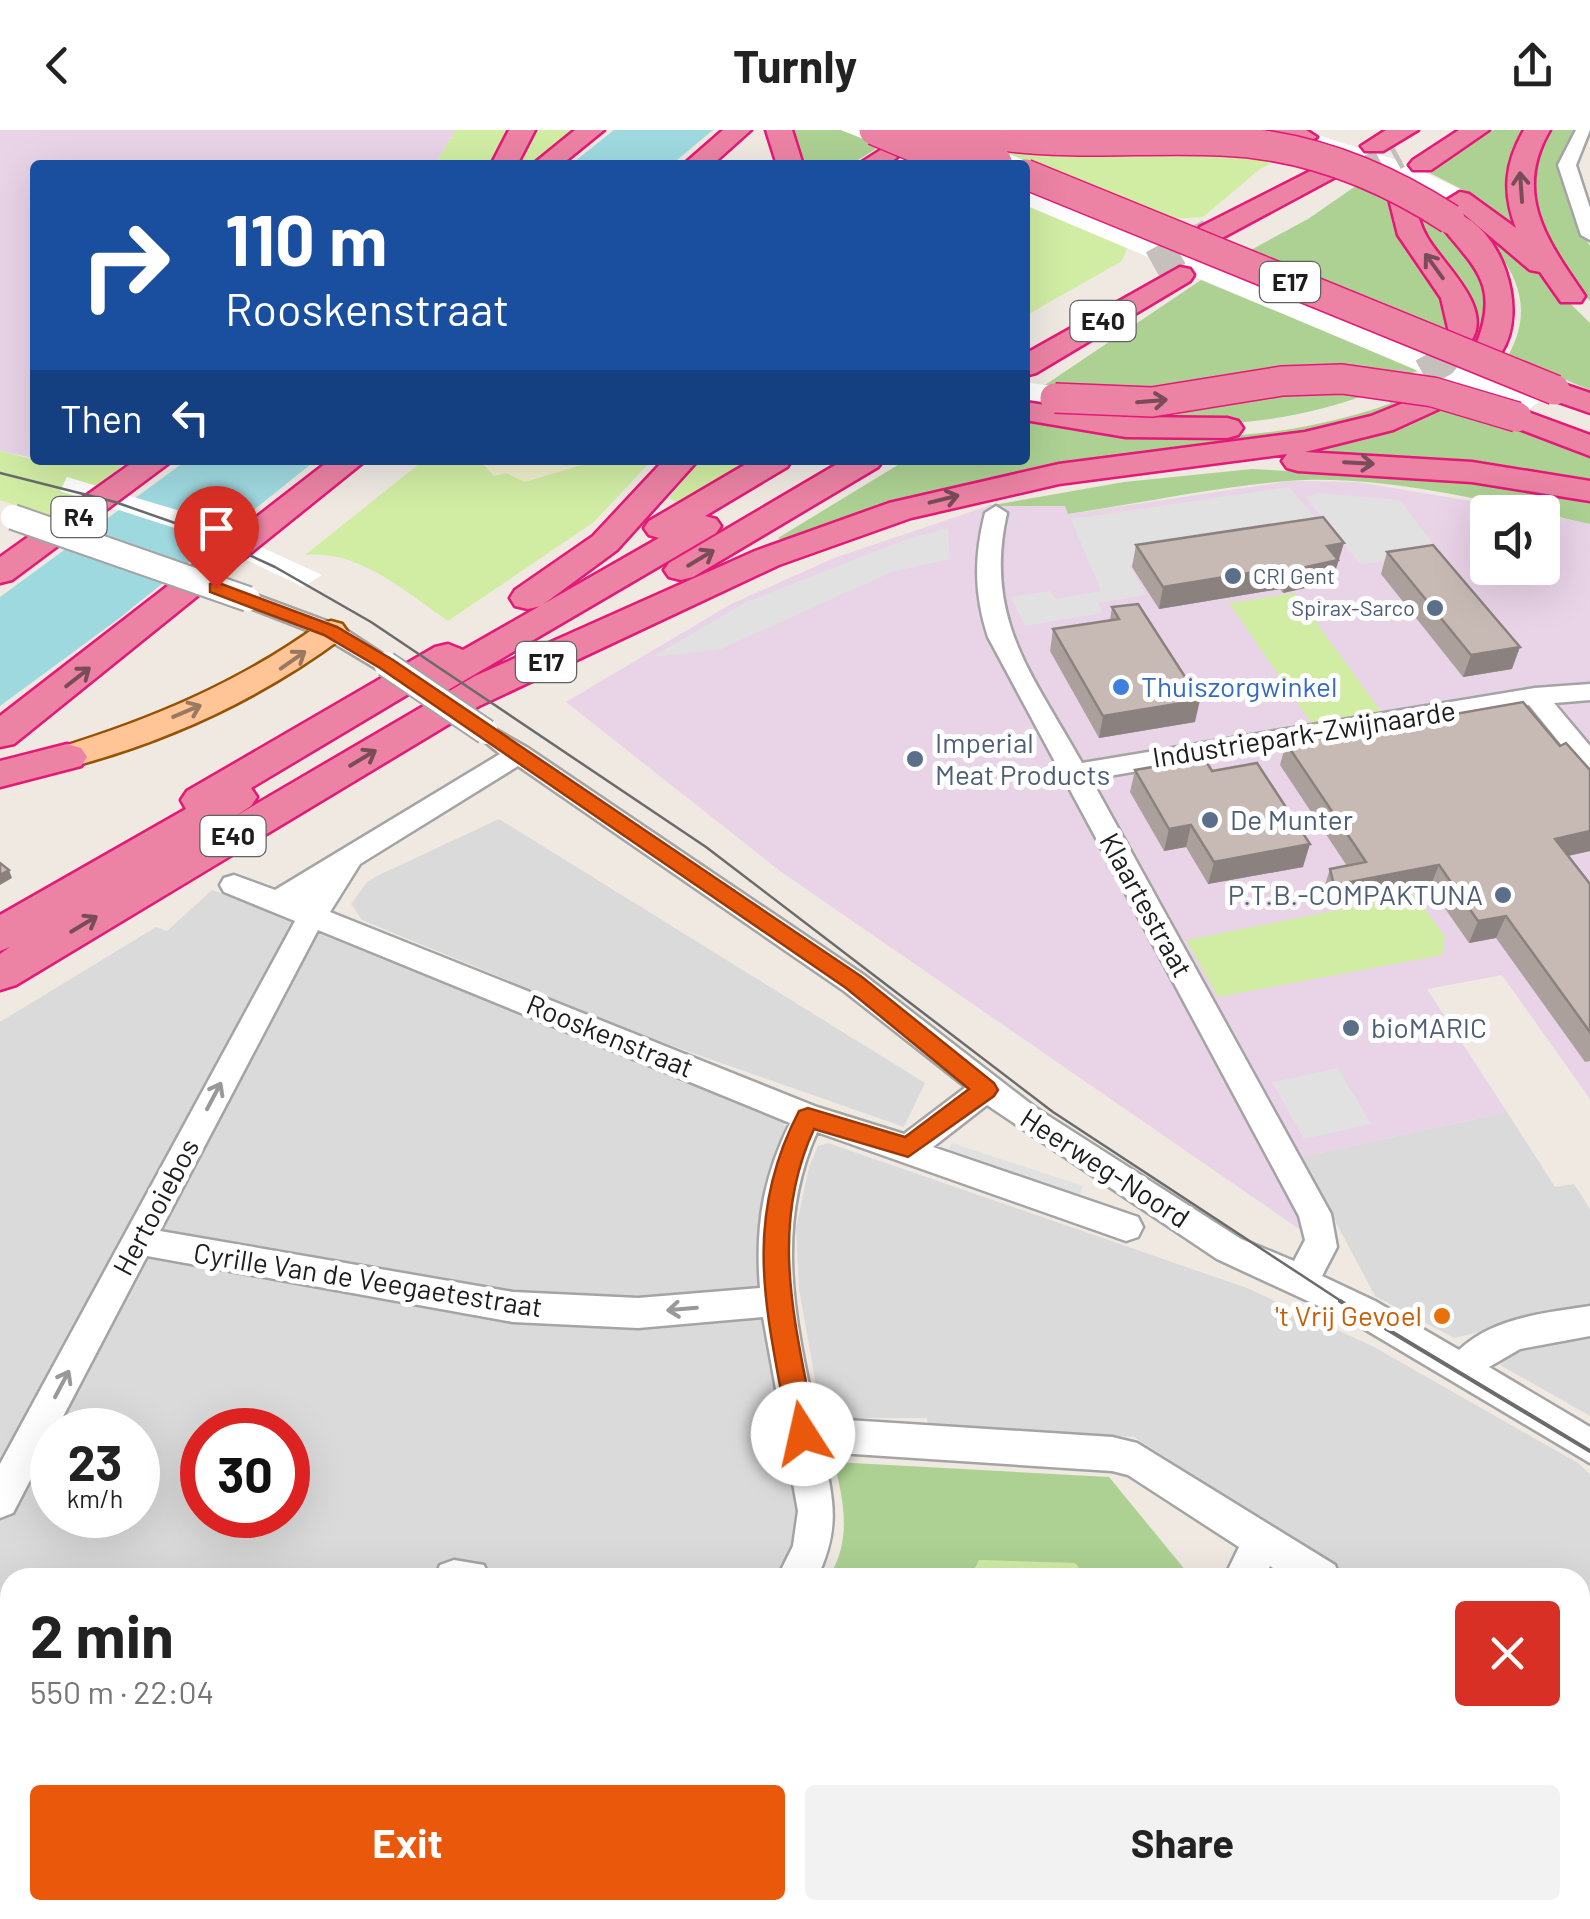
<!DOCTYPE html>
<meta charset="utf-8">
<style>
body{margin:0;font-family:Barlow,sans-serif;background:#f2f2f2;color:#222;height:100vh;display:flex;flex-direction:column;font-size:38px;white-space:nowrap}
*{box-sizing:border-box;margin:0}
p{font-size:32px;color:#767676}
.icon{flex:none;width:55px;height:55px;fill:none;stroke:currentColor;stroke-width:2;stroke-linecap:round;stroke-linejoin:round}
.map{position:relative;flex:1;overflow:hidden}
.panel{position:absolute;left:0px;top:1438px;width:1590px;height:352px;display:flex;flex-direction:column;background:#fff;border-radius:30px 30px 0 0;box-shadow:0 10px 40px #0002}
.panel>*{flex:none}
.banner{position:absolute;left:30px;top:30px;width:1000px;height:305px;border-radius:10px;box-shadow:0 10px 40px #0002;background:#1a4fa0;color:#fff;overflow:hidden}
.tools{position:absolute;left:1470px;top:365px;display:grid;gap:20px}
.tools a{display:grid;place-items:center;width:90px;height:90px;border-radius:10px;background:#fff;box-shadow:0 10px 40px #0002;font-size:50px}
.speed{position:absolute;left:30px;top:1278px;display:flex;gap:20px;font-size:50px;font-weight:700;text-align:center}
.speed>*{display:grid;place-content:center;width:130px;height:130px;border-radius:50%;background:#fff;box-shadow:0 10px 40px #0002;line-height:1}
.speed small{font-size:25px;font-weight:400}
.speed .limit{border:15px solid #d22;background:#fff;color:#111}
.pin{position:absolute;display:grid;place-items:center;width:85px;height:85px;color:#fff;margin:-102px -42px;border-radius:50% 50% 50% 0;rotate:-45deg;box-shadow:0 0 10px #0007}
.pin .icon{rotate:45deg}
.me{position:absolute;width:110px;margin:-55px;rotate:350deg;stroke-linejoin:round;filter:drop-shadow(0 0 8px #0008)}
.turn{display:flex;align-items:center;gap:35px;height:210px;padding:0 30px;font-size:45px}
.turn .icon{width:130px;height:130px;stroke-width:2.5}
.turn b{display:block;font-size:70px;line-height:85px}
.then{display:flex;align-items:center;height:95px;padding:0 30px;background:#0003;gap:20px;font-size:38px}
.round{display:grid;place-items:center;flex:none;width:105px;height:105px;border-radius:10px;background:#f2f2f2}
.headline{display:flex;align-items:center;justify-content:space-between;height:170px;padding:0 30px}
h1{font-size:60px;font-weight:700;line-height:75px}
.cta{display:flex;gap:20px;margin-top:auto;padding:20px 30px}
.cta a{flex:1;height:115px;border-radius:10px;background:#ea580c;color:#fff;font-size:40px;font-weight:700;line-height:115px;text-align:center}
.cta a+a{background:#f2f2f2;color:#222}
header{display:flex;justify-content:space-between;align-items:center;height:130px;padding:0 30px;background:#fff;font-size:45px;font-weight:700}
.map>svg:first-child{display:block}
</style>
<header><svg class="icon" aria-label="back" viewBox="0 0 24 24"><path d="M15 5l-7 7 7 7"/></svg>Turnly<svg class="icon" aria-label="share" viewBox="0 0 24 24"><path d="M12 15V3M7 8l5-5 5 5M5 13v7h14v-7"/></svg></header>
<div class="map">
<svg width="1590" height="1789" viewBox="0 0 1590 1789">
<rect width="100%" height="100%" fill="#efe9e2"/>
<g fill="#dbdada" fill-rule="evenodd">
<polygon points="499,689 925,953 904,997 636,903 362,790 351,774 367,752 379,745"/>
<path d="M 212,760 L 296,790 L 784,991 L 785,998 L 769,1043 L 760,1115 L 798,1385 L 797,1406 L 789,1429 L 773,1448 L 10,1448 L 10,1733 L 0,1736 L 0,892 L 156,797 L 167,801 ZM 52,1300 L 138,1300 L 138,1385 L 52,1385 ZM 202,1300 L 288,1300 L 288,1385 L 202,1385 Z"/>
<polygon points="1507,982 1555,1057 1574,1054 1590,1079 1590,1176 1454,1208 1375,1166 1301,1027"/>
<polygon points="828,1013 1247,1158 1374,1217 1578,1333 1590,1344 1590,1789 1459,1789 1452,1780 1580,1780 1580,1448 1223,1447 1272,1395 1134,1307 928,1295 927,1288 840,1288 819,1272 799,1159 796,1098 809,1037 818,1016"/>
<polygon points="1590,1207 1590,1286 1500,1235 1510,1224"/>
</g>
<g fill="#e9d3e7">
<polygon points="0,0 456,0 434,35 35,35 35,328 0,321"/>
<polygon points="1290,351 1357,352 1537,382 1488,382 1488,438 1542,438 1543,384 1590,394 1590,969 1502,845 1427,859 1507,982 1301,1027 1285,1039 1313,1088 1302,1101 780,741 566,572 731,474 834,428 988,376 1066,376 1069,384"/>
<polygon points="10,1733 10,1780 634,1780 640,1789 0,1789 0,1736"/>
</g>
<polygon fill="#efeecb" points="479,330 598,330 525,352 506,343 494,346"/>
<g fill="#d1eda4">
<polygon points="456,0 578,0 532,35 434,35"/>
<polygon points="974,11 1290,24 1260,39 1203,87 1169,89"/>
<polygon points="1025,75 1127,118 1122,131 1025,186"/>
<polygon points="0,321 35,330 129,330 57,389 0,370"/>
<path d="M 424,330 L 479,330 L 494,346 L 506,343 L 525,352 L 598,330 L 652,330 L 594,392 L 448,491 C 406,462 358,419 305,425 Z"/>
<polygon points="700,330 749,330 731,341 733,344 680,374 669,368"/>
<polygon points="1295,463 1382,583 1312,594 1229,473"/>
<polygon points="1415,765 1445,807 1442,825 1218,867 1186,810"/>
<polygon points="979,1430 1075,1433 1086,1447 971,1448"/>
<polygon points="741,1780 1332,1780 1338,1789 762,1789"/>
</g>
<g fill="#add193">
<polygon points="793,0 841,0 882,15 850,35 804,35"/>
<polygon points="1493,0 1529,0 1523,105 1465,61 1430,43 1469,12"/>
<path d="M 1551,0 L 1576,0 L 1560,35 L 1580,100 L 1590,116 L 1590,171 C 1547,130 1509,52 1551,0 Z"/>
<polygon points="1363,51 1384,56 1443,161 1452,203 1249,121 1308,89"/>
<path d="M 1414,73 C 1463,110 1502,150 1476,213 L 1473,212 L 1475,185 L 1419,97 Z"/>
<path d="M 1462,77 L 1530,134 L 1590,193 L 1590,260 L 1508,226 C 1543,163 1501,121 1457,80 Z"/>
<polygon points="1201,150 1418,240 1408,246 1154,260 1045,255"/>
<path d="M 1286,259 L 1379,260 C 1314,286 1241,297 1171,294 C 1130,292 1088,281 1047,275 Z"/>
<path d="M 1413,265 C 1357,314 1131,323 1049,338 C 958,354 871,378 784,411 L 778,408 L 906,330 L 1025,330 L 1025,291 C 1157,315 1287,316 1413,265 Z"/>
<polygon points="1451,274 1590,322 1590,351 1320,320 1400,299"/>
<path d="M 1252,339 L 1473,351 L 1590,370 L 1590,394 C 1500,374 1381,343 1288,351 C 1215,357 1141,373 1068,384 L 1065,376 L 988,376 L 1124,352 Z"/>
<path d="M 834,1332 L 1109,1347 L 1191,1447 L 1086,1447 L 1075,1433 L 979,1430 L 971,1447 L 829,1447 C 852,1409 844,1373 834,1332 Z"/>
<polygon points="1332,1780 1452,1780 1459,1789 1338,1789"/>
</g>
<g fill="#e1e1e1">
<polygon points="1289,357 1330,404 1129,435 1146,465 1098,473 1103,483 1025,496 1011,467 1050,461 1056,469 1101,461 1071,389"/>
<polygon points="1318,363 1400,370 1442,425 1360,434 1305,367"/>
<polygon points="948,398 950,429 892,442 719,520 652,527 746,472 904,410"/>
<polygon points="1338,938 1371,994 1304,1009 1272,952"/>
<polygon points="952,1013 1083,1056 1078,1071 945,1027"/>
</g>
<g fill="#9fd9e0">
<polygon points="614,0 713,0 671,35 570,35"/>
<polygon points="187,330 316,330 117,490 0,576 0,467"/>
</g>
<g fill="#fff">
<polygon points="841,0 1001,0 1317,30 957,3 1568,251 1508,294 1370,259 1050,275 1025,270 1025,252 1088,262 1454,256 1025,75 1025,35 929,35"/>
<polygon points="1308,2 1400,31 1464,61 1457,76 1405,47 1300,11"/>
<polygon points="67,347 187,383 322,445 303,457 190,403 60,361"/>
</g>
<g fill="none" stroke-linecap="round" stroke-linejoin="round">
<g stroke="#c5c0bb" stroke-width="29" stroke-dasharray="29 14" stroke-linecap="butt">
<polyline points="1356,47 1398,24"/>
<polyline points="1153,135 1210,103"/>
<polyline points="1385,264 1443,232 1461,205"/>
</g>
<g stroke="#a4a4a4" stroke-width="5">
<g id="minor">
<polygon points="1576,0 1590,0 1576,35 1590,78 1590,110 1581,105 1558,35"/>
<path d="M 996,376 L 1007,383 C 983,489 1033,545 1082,633 L 1535,558 L 1590,554 L 1590,570 L 1554,573 L 1590,616 L 1590,642 L 1581,639 L 1529,575 L 1091,649 L 1331,1084 L 1337,1117 L 1322,1146 L 1375,1171 L 1459,1220 C 1494,1187 1545,1183 1590,1176 L 1590,1206 L 1520,1219 L 1489,1237 L 1590,1297 L 1590,1333 L 1351,1191 L 1217,1129 L 987,975 L 933,1017 L 1138,1087 L 1143,1097 L 1138,1107 L 1126,1111 L 817,1002 C 774,1098 795,1190 816,1288 L 1112,1307 L 1137,1313 L 1335,1435 L 1340,1448 L 1287,1448 L 1270,1436 L 1263,1448 L 1224,1448 L 1239,1417 L 1128,1345 L 1112,1341 L 823,1322 C 834,1372 840,1399 817,1448 L 777,1448 L 793,1416 L 798,1381 L 763,1187 L 638,1198 L 513,1192 L 147,1126 L 56,1300 L 52,1300 L 52,1308 L 13,1383 L 0,1388 L 0,1334 L 295,791 L 224,762 L 220,755 L 224,748 L 234,745 L 275,760 L 500,624 L 473,602 L 486,594 L 528,618 L 864,845 L 1036,978 L 1241,1109 L 1294,1131 L 1305,1110 L 1299,1086 L 988,507 C 974,464 974,427 985,383 ZM 518,636 L 844,861 L 966,957 L 904,1004 L 817,977 L 330,782 L 360,734 ZM 318,800 L 790,993 C 763,1048 755,1097 760,1158 L 638,1168 L 513,1162 L 160,1101 Z"/>
<polygon points="248,462 340,496 398,534 386,542 377,539 322,506 240,474 236,469 240,464"/>
<polygon points="454,1430 484,1435 489,1448 435,1448 440,1435"/>
<polygon points="0,1479 10,1483 10,1525 0,1521"/>
<polygon points="1580,1646 1590,1650 1590,1697 1580,1693"/>
</g>
</g>
<g stroke="#965200" stroke-width="5">
<path id="major" d="M 331,491 L 342,494 L 347,501 L 342,508 C 260,569 166,612 67,638 L 55,635 L 50,627 L 55,619 C 150,590 239,553 320,494 Z"/>
</g>
<g stroke="#e41876" stroke-width="5">
<g id="highway">
<polygon points="509,0 535,0 517,35 491,35"/>
<polygon points="575,0 604,0 561,35 532,35"/>
<polygon points="723,0 751,0 712,35 683,35"/>
<polygon points="766,0 792,0 803,35 777,35"/>
<polygon points="1258,0 1306,0 1317,7 1304,15 1262,5"/>
<polygon points="1386,0 1418,0 1383,21 1365,21 1361,16"/>
<polygon points="1459,0 1489,0 1431,40 1413,40 1409,35 1413,30"/>
<path d="M 1524,0 L 1550,0 C 1512,64 1548,112 1585,166 L 1581,172 L 1561,172 L 1540,142 L 1530,140 L 1447,70 L 1460,62 L 1469,64 L 1516,98 C 1502,62 1505,33 1524,0 Z"/>
<polygon points="890,14 903,22 888,35 857,35"/>
<polygon points="1332,30 1345,38 1341,44 1220,109 1200,109 1196,103 1200,97"/>
<path d="M 1402,61 L 1415,69 C 1417,83 1420,95 1427,107 C 1442,134 1494,177 1471,211 L 1451,211 L 1441,168 L 1398,105 L 1389,69 Z"/>
<path d="M 1450,81 C 1501,93 1530,180 1501,223 L 1479,223 L 1475,217 C 1503,151 1471,136 1436,89 Z"/>
<polygon points="1180,137 1190,139 1194,145 1190,151 1036,243 1025,246 1025,224"/>
<polygon points="1555,251 1590,263 1590,283 1544,267 1540,260 1544,253"/>
<polygon points="1428,263 1439,265 1444,272 1439,279 1393,300 1305,322 1472,332 1590,351 1590,371 1472,352 1298,341 1287,338 1282,331 1287,324 1059,354 911,388 779,435 479,576 16,855 0,860 0,824 10,817 0,821 0,785 186,679 181,670 187,661 435,517 448,514 463,520 659,408 649,405 644,398 649,391 753,330 792,330 787,337 705,386 716,389 721,396 716,403 448,560 435,564 420,557 251,658 257,667 251,676 234,687 475,546 755,421 889,373 1059,334 1305,302 1371,286"/>
<polygon points="1025,272 1126,287 1227,288 1238,291 1243,298 1238,305 1227,308 1126,307 1025,290"/>
<polygon points="1517,278 1590,305 1590,326 1506,294 1501,287 1506,280"/>
<polygon points="136,330 173,330 12,450 0,453 0,427"/>
<polygon points="330,330 366,330 14,614 0,617 0,586"/>
<polygon points="664,330 698,330 617,420 541,476 528,479 515,476 510,468 515,460 593,406"/>
<polygon points="844,330 883,330 878,337 693,447 681,450 669,447 664,440 669,433"/>
<polygon points="67,614 81,618 87,627 81,636 0,657 0,631"/>
</g>
</g>
<use href="#minor" fill="#fff" fill-rule="evenodd"/>
<use href="#major" fill="#ffc597" fill-rule="evenodd"/>
<use href="#highway" fill="#ec83a4" fill-rule="evenodd"/>
<polyline stroke="#6b6b6b" stroke-width="2.5" points="0,343 115,372 195,400 275,437 371,492 706,717 1053,982 1344,1173"/>
<polyline stroke="#6b6b6b" stroke-width="4" points="1340,1171 1590,1321"/>
<g stroke="#a4a4a4" stroke-width="28" stroke-linecap="butt">
<g id="minor-bridge">
<polyline points="13,387 248,469"/>
<polyline points="386,534 486,602"/>
</g>
</g>
<g stroke="#e41876" stroke-width="32" stroke-linecap="butt">
<g id="highway-bridge">
<polyline points="874,0 941,28"/>
<polyline points="917,0 997,32"/>
<path d="M 970,0 C 1054,19 1136,7 1221,11 C 1305,14 1381,44 1450,89"/>
<polyline points="1025,44 1555,260"/>
<polyline points="1055,268 1152,272 1282,251 1342,249 1433,262 1517,287"/>
</g>
</g>
<use href="#minor-bridge" stroke="#fff" stroke-width="24"/>
<use href="#highway-bridge" stroke="#ec83a4" stroke-width="29"/>
</g>
<g fill="#aba09c">
<polygon points="1136,415 1338,435 1336,436 1332,452 1283,463 1280,459 1159,479 1132,437"/>
<polygon points="1387,422 1512,539 1463,547 1381,444"/>
<polygon points="1112,477 1195,592 1099,608 1050,521 1053,499 1110,490"/>
<polygon points="1364,599 1560,616 1590,640 1590,721 1568,726 1590,754 1590,931 1585,932 1496,808 1469,813 1430,757 1326,777 1323,761 1330,739 1347,736 1280,635 1286,613 1296,611 1298,606"/>
<polygon points="1135,640 1212,641 1303,737 1208,754 1186,717 1164,721 1130,662"/>
</g>
<g fill="#8b827f">
<polygon points="1344,413 1332,452 1283,463 1288,441 1327,416"/>
<polygon points="1286,437 1280,459 1159,479 1163,457"/>
<polygon points="1520,517 1512,539 1463,547 1471,525"/>
<polygon points="1200,570 1195,592 1099,608 1103,586"/>
<polygon points="1191,695 1186,717 1164,721 1169,699"/>
<polygon points="1590,701 1590,721 1545,731 1555,709"/>
<polygon points="1310,714 1303,737 1208,754 1214,732"/>
<polygon points="1439,735 1430,757 1326,777 1334,755"/>
<polygon points="9,740 12,748 0,755 0,745"/>
<polygon points="1506,786 1496,808 1469,813 1478,791"/>
<polygon points="344,1780 380,1780 382,1789 320,1789"/>
</g>
<g fill="#c7bab5" stroke="#8b827f" stroke-width="2.5">
<polygon points="1323,387 1344,413 1327,416 1338,430 1288,441 1286,437 1163,457 1136,415"/>
<polygon points="1433,415 1520,517 1471,525 1387,422"/>
<polygon points="1138,474 1200,570 1103,586 1053,499 1119,489 1112,477"/>
<polygon points="1523,572 1560,616 1566,613 1590,640 1590,701 1555,709 1590,754 1590,902 1506,786 1478,791 1439,735 1334,755 1330,739 1366,732 1286,613 1301,610 1298,606 1361,595 1364,599 1381,597"/>
<polygon points="1204,628 1212,641 1257,633 1310,714 1214,732 1191,695 1169,699 1135,640"/>
<polygon points="0,733 9,740 0,745"/>
<polygon points="149,1780 344,1780 320,1789 150,1789"/>
</g>
<defs><path id="oneway-shaft" d="M-6 0H5M1.5-3L5.5 0L1.5 3" fill="none" stroke-width="1.6" stroke-linecap="round" stroke-linejoin="round" transform="scale(2.5)"/></defs>
<g stroke="#7a4b5a">
<use href="#oneway-shaft" transform="translate(1521 57) rotate(-94)"/>
<use href="#oneway-shaft" transform="translate(1434 136) rotate(-126)"/>
<use href="#oneway-shaft" transform="translate(1152 271) rotate(-5)"/>
<use href="#oneway-shaft" transform="translate(1359 333) rotate(3)"/>
<use href="#oneway-shaft" transform="translate(944 369) rotate(-14)"/>
<use href="#oneway-shaft" transform="translate(701 428) rotate(-31)"/>
<use href="#oneway-shaft" transform="translate(78 547) rotate(-38)"/>
<use href="#oneway-shaft" transform="translate(363 628) rotate(-31)"/>
<use href="#oneway-shaft" transform="translate(84 794) rotate(-31)"/>
</g>
<g stroke="#997960">
<use href="#oneway-shaft" transform="translate(293 530) rotate(-35)"/>
<use href="#oneway-shaft" transform="translate(187 581) rotate(-23)"/>
</g>
<g stroke="#999">
<use href="#oneway-shaft" transform="translate(214 966) rotate(-62)"/>
<use href="#oneway-shaft" transform="translate(682 1179) rotate(175)"/>
<use href="#oneway-shaft" transform="translate(62 1254) rotate(-62)"/>
</g>
<path fill="#ea580c" stroke="#983908" stroke-width="2.5" d="M 216,452 L 337,497 L 393,530 L 862,847 L 994,953 L 998,960 L 994,966 L 908,1027 L 814,999 C 767,1101 797,1199 816,1304 L 812,1313 L 803,1317 L 793,1313 L 789,1304 C 768,1186 740,1094 799,981 L 808,978 L 905,1007 L 969,959 L 846,858 L 380,538 L 324,505 L 210,462 L 210,454 Z"/>
<g fill="#5c6f8a" stroke="#fff" stroke-width="4">
<circle cx="1233" cy="446" r="10"/>
<circle cx="1435" cy="478" r="10"/>
<circle cx="915" cy="629" r="10"/>
<circle cx="1210" cy="690" r="10"/>
<circle cx="1503" cy="765" r="10"/>
<circle cx="1351" cy="898" r="10"/>
</g>
<circle fill="#3f7fe0" stroke="#fff" stroke-width="4" cx="1121" cy="557" r="10"/>
<circle fill="#e8710a" stroke="#fff" stroke-width="4" cx="1442" cy="1186" r="10"/>
<g text-anchor="middle" stroke-width="10" stroke-linejoin="round" paint-order="stroke">
<g font-size="22" fill="#4e5e75" stroke="#fff" text-anchor="start">
<text x="1253" y="454">CRI Gent</text>
<text x="1415" y="486" text-anchor="end">Spirax-Sarco</text>
</g>
<g fill="#fff" stroke="#616161" stroke-width="2.5">
<rect x="1260" y="132" width="60" height="40" rx="8"/>
<rect x="1070.5" y="171" width="65" height="40" rx="8"/>
<rect x="51.5" y="367" width="55" height="40" rx="8"/>
<rect x="516" y="512" width="60" height="40" rx="8"/>
<rect x="200.5" y="686" width="65" height="40" rx="8"/>
</g>
<g font-size="25" font-weight="bold" fill="#1d1d1d">
<text x="1290" y="161">E17</text>
<text x="1103" y="200">E40</text>
<text x="79" y="396">R4</text>
<text x="546" y="541">E17</text>
<text x="233" y="715">E40</text>
</g>
<g font-size="28" fill="#366cbe" stroke="#fff" text-anchor="start">
<text x="1141" y="567">Thuiszorgwinkel</text>
</g>
<g font-size="28" fill="#1d1d1d" stroke="#fff">
<text transform="translate(1304 604) rotate(-9)" y="10">Industriepark-Zwijnaarde</text>
<text transform="translate(1146 775) rotate(61)" y="10">Klaartestraat</text>
<text transform="translate(610 906) rotate(22)" y="10">Rooskenstraat</text>
<text transform="translate(1105 1038) rotate(33)" y="10">Heerweg-Noord</text>
<text transform="translate(156 1077) rotate(-62)" y="10">Hertooiebos</text>
<text transform="translate(368 1150) rotate(9)" y="10">Cyrille Van de Veegaetestraat</text>
</g>
<g font-size="28" fill="#4e5e75" stroke="#fff" text-anchor="start">
<text x="935" y="623">Imperial<tspan x="935" dy="32">Meat Products</tspan></text>
<text x="1230" y="700">De Munter</text>
<text x="1483" y="775" text-anchor="end">P.T.B.-COMPAKTUNA</text>
<text x="1371" y="908">bioMARIC</text>
</g>
<g font-size="28" fill="#c56008" stroke="#fff" text-anchor="end">
<text x="1422" y="1196">'t Vrij Gevoel</text>
</g>
</g>
</svg>
<div class="tools">
<a><svg class="icon" aria-label="sound" viewBox="0 0 24 24"><path d="M4 9h4l5-4v14l-5-4H4zM17 9q2 3 0 6"/></svg></a>
</div>
<div class="speed"><div>23<small>km/h</small></div><div class="limit">30</div></div>
<div class="pin" style="left:216px;top:458px;background:#d93025"><svg class="icon" aria-label="arrive" viewBox="0 0 24 24"><path d="M6 21V4h12l-3 4 3 4H6"/></svg></div>
<svg class="me" style="left:803px;top:1304px" viewBox="-20 -20 40 40"><circle r="19" fill="#fff"/><path d="M0-13L10 11 0 6-10 11z" fill="#ea580c"/></svg>
<div class="banner">
<div class="turn"><svg class="icon" aria-label="right" viewBox="0 0 24 24"><path d="M7 20v-9h11M14 6l5 5-5 5"/></svg><div><b>110 m</b>Rooskenstraat</div></div>
<div class="then">Then<svg class="icon" aria-label="left" viewBox="0 0 24 24"><path d="M17 20v-9H6M10 6l-5 5 5 5"/></svg></div>
</div>
<section class="panel">
<div class="headline"><div><h1>2 min</h1><p>550 m · 22:04</p></div><a class="round" style="background:#d93025;color:#fff"><svg class="icon" aria-label="close" viewBox="0 0 24 24"><path d="M6 6l12 12M18 6L6 18"/></svg></a></div>
<div class="cta"><a>Exit</a><a>Share</a></div>
</section>
</div>
